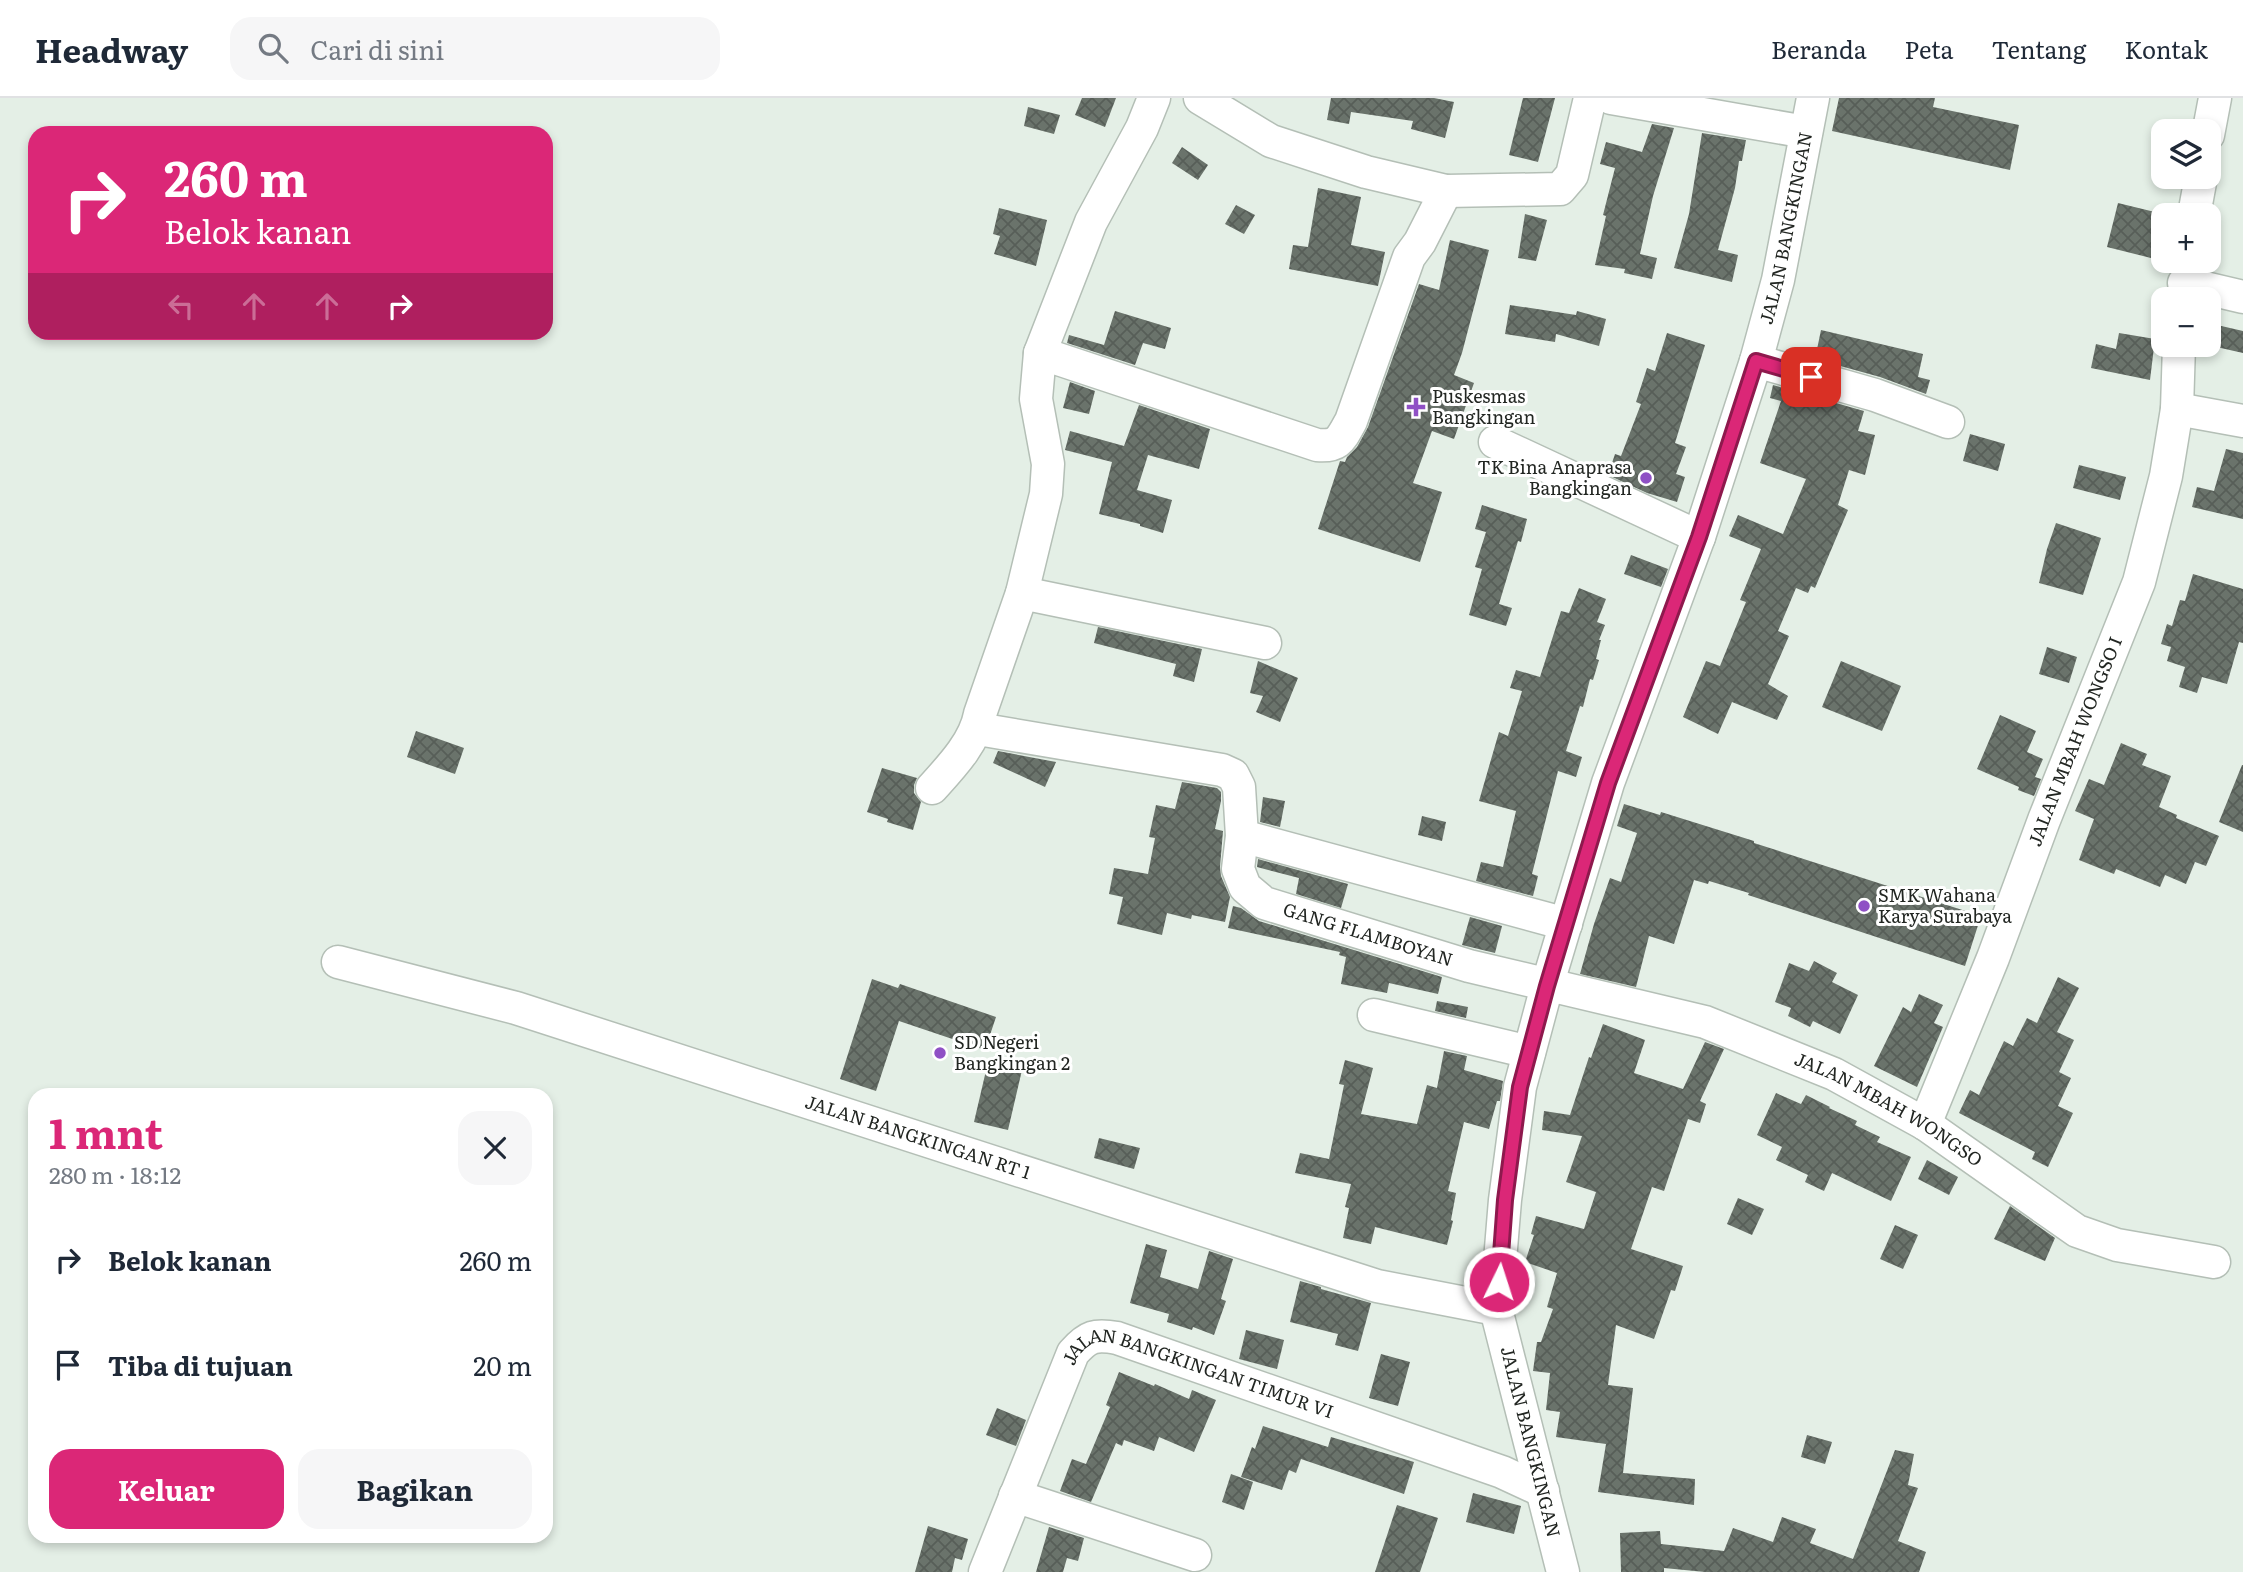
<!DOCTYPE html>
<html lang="id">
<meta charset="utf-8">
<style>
body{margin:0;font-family:Literata,serif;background:#f6f6f7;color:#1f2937;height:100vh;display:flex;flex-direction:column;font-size:26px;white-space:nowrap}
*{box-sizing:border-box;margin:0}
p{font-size:23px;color:#747a83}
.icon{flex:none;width:38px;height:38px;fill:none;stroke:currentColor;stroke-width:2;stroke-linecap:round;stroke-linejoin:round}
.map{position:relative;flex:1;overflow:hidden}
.details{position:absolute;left:28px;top:990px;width:525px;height:455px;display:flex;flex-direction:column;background:#fff;border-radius:21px;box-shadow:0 4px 10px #0003}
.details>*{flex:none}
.top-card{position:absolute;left:28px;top:28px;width:525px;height:214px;border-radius:21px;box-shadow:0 4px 10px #0003;background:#db2777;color:#fff;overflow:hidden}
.tools{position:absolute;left:2151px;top:21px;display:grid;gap:14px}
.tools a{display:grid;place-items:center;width:70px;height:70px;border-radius:14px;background:#fff;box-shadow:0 4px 10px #0003;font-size:35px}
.pin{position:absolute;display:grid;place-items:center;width:60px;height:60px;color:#fff;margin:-30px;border-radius:14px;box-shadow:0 4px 10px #0006}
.me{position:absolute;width:77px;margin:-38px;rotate:4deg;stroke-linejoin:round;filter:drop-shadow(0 0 5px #0008)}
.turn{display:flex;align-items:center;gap:24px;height:147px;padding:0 21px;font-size:32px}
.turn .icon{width:91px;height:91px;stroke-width:2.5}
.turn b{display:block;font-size:49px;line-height:60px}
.lanes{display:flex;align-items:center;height:66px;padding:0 21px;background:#0003;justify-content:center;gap:35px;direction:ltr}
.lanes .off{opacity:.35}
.round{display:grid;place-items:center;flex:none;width:74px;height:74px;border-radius:21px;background:#f6f6f7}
.overview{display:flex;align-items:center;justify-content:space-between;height:119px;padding:0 21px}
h1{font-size:42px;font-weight:700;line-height:52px;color:#db2777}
.primary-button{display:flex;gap:14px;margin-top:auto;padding:14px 21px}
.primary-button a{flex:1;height:80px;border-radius:21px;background:#db2777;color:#fff;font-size:28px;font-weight:700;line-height:80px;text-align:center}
.primary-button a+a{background:#f6f6f7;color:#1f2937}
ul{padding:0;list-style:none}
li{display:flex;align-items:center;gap:21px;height:105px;padding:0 21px}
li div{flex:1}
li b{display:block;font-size:26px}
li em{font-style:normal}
header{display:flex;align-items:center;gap:42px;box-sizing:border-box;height:98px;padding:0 35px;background:#fff;border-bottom:2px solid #e0e1e3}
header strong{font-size:33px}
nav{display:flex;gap:38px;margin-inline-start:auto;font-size:24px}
.search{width:490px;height:63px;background:#f6f6f7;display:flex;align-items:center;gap:18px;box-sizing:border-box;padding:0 24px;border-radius:21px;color:#747a83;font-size:26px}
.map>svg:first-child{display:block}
</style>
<header>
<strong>Headway</strong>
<div class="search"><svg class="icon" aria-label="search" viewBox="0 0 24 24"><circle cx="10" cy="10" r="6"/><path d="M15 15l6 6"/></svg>Cari di sini</div>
<nav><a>Beranda</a><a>Peta</a><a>Tentang</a><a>Kontak</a></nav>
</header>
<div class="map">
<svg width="2243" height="1474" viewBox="0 0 2243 1474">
<defs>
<pattern id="building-cross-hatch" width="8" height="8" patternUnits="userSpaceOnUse" patternTransform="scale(1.75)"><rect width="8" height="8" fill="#6a736b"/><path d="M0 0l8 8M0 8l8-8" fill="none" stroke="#575e58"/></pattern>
</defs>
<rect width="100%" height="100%" fill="#e4efe6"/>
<g fill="url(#building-cross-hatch)">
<polygon points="1082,0 1116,0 1105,29 1075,17"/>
<polygon points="1331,0 1434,0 1454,4 1445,40 1411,31 1413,23 1351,14 1349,26 1327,22"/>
<polygon points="1523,0 1555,0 1538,64 1509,57"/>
<polygon points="1839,0 1935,0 1933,9 2019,27 2010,72 1832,33"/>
<polygon points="1028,9 1060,17 1054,36 1024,28"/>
<polygon points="1652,26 1674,30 1653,98 1640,156 1657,160 1652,181 1624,175 1625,171 1595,167 1606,118 1603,117 1615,70 1600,66 1606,44 1642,54"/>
<polygon points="1702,35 1746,42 1742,63 1739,63 1735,90 1718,152 1738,157 1732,184 1674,170 1689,116"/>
<polygon points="1182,49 1208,67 1198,82 1172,65"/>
<polygon points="1318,90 1361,99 1351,147 1385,154 1378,188 1289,171 1293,147 1308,149"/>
<polygon points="2118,105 2163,116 2163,163 2107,149"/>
<polygon points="1236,107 1255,117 1244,136 1225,126"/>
<polygon points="999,110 1047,122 1036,168 994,156 1000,138 993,136"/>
<polygon points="1525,116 1547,122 1536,163 1518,160"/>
<polygon points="1450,142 1489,152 1462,255 1454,277 1474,285 1454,341 1432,333 1413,385 1442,394 1420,464 1318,431 1340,363 1345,364 1347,359 1357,349 1368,329 1419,186 1439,192"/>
<polygon points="1510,207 1576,217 1577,213 1606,221 1599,248 1556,236 1555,244 1505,236"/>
<polygon points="1115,213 1171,230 1165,251 1143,245 1135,267 1067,245 1069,237 1104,247"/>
<polygon points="2217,227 2243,233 2243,255 2212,248"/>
<polygon points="1821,232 1923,256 1918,279 1930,282 1926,296 1880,279 1815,261"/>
<polygon points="1667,235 1705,247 1675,345 1686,349 1676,376 1685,379 1677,404 1647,395 1608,377 1615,356 1621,358 1641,306 1636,304 1647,270 1655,273"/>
<polygon points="2119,235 2155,241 2150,282 2091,270 2096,246 2116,251"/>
<polygon points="1070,284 1095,293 1089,316 1063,310"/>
<polygon points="1773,287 1864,313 1858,333 1875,337 1865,377 1849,372 1838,407 1848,412 1815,490 1811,488 1808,495 1796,490 1778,533 1789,538 1768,586 1788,598 1777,622 1732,604 1718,636 1683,619 1706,563 1720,568 1746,504 1740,502 1761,451 1729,438 1738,417 1783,436 1806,381 1760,365 1781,303 1770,300"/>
<polygon points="1139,307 1210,331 1199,371 1148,357 1137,392 1172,402 1163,435 1140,428 1140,426 1099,416 1112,364 1065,352 1070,333 1124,348"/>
<polygon points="1970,336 2005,346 1998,373 1963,363"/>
<polygon points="2226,351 2243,355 2243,421 2192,409 2197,389 2214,393"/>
<polygon points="2079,367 2126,379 2120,402 2073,390"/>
<polygon points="1482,407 1527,421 1521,444 1518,443 1499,506 1512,510 1506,528 1469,517 1482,471 1475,469 1486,434 1475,431"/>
<polygon points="2056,425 2101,440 2083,497 2039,485 2047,451"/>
<polygon points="1631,457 1668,471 1661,489 1624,476"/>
<polygon points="2193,476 2243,491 2243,545 2239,544 2227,586 2202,579 2197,595 2179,589 2185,569 2167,563 2171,549 2161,546 2167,526 2172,528 2180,502 2185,503"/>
<polygon points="1579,490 1606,501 1597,524 1605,527 1599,542 1601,542 1596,561 1599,562 1593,582 1590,581 1583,609 1580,608 1566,653 1582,659 1576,679 1558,673 1532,776 1538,778 1533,798 1476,783 1481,764 1503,769 1516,713 1479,703 1499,634 1508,638 1522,593 1510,590 1516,572 1540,579 1561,513 1569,515"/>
<polygon points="1098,529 1202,551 1194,584 1173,578 1176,566 1094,545"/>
<polygon points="2047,549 2077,559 2069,585 2039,576"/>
<polygon points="1258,563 1298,580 1280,624 1256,614 1263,598 1250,595"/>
<polygon points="1841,563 1901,588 1882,633 1822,609"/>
<polygon points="2000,617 2036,633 2027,654 2043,661 2035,679 2041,681 2034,698 2018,692 2019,689 1977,671"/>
<polygon points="416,633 464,650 455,676 407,659"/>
<polygon points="2121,645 2147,656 2142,667 2171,678 2159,709 2177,717 2176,720 2219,738 2206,768 2195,764 2186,786 2165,777 2160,789 2116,771 2114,776 2079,762 2094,721 2075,713 2089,681 2104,687"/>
<polygon points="998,653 1056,664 1045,689 993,665"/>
<polygon points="2242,667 2243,667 2243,734 2219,724"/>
<polygon points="882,670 917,680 914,687 914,695 921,704 913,732 887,724 888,721 867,714"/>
<polygon points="1182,684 1217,690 1221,694 1221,703 1215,731 1223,733 1220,769 1221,778 1230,799 1225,824 1192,817 1191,821 1167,815 1162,837 1117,826 1123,799 1109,796 1114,770 1148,776 1155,740 1149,739 1156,707 1175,711"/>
<polygon points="1263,699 1285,703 1280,729 1260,724"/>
<polygon points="1624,706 1660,717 1661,714 1754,743 1754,745 1981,818 1965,868 1748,797 1749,795 1709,783 1708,786 1694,782 1674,846 1649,838 1636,889 1580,876 1594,826 1610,780 1621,784 1637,735 1617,728"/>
<polygon points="1422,718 1446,724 1442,743 1418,737"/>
<polygon points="1258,761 1348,786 1341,810 1296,796 1299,780 1257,769"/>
<polygon points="1233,808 1241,810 1259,823 1442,879 1438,896 1389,885 1387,895 1341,886 1346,859 1339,857 1340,854 1228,830"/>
<polygon points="1470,819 1502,828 1495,855 1462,847"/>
<polygon points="1814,863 1837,875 1832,884 1858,897 1840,936 1813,923 1810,929 1788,918 1791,910 1775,904 1789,865 1809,873"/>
<polygon points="2058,879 2079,890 2057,934 2074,942 2059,974 2071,980 2058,1008 2073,1015 2048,1069 2032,1061 2035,1054 1959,1015 1970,992 1979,997 2004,943 2013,948 2027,920 2037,925"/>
<polygon points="872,881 898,890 900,886 996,919 985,952 899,923 876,993 840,981"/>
<polygon points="1919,896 1943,907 1934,925 1943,929 1917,989 1874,968 1903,909 1911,914"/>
<polygon points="1437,903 1468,909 1466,920 1435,913"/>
<polygon points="1603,926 1645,942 1634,975 1683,991 1705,944 1724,951 1700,1003 1706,1006 1700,1025 1688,1021 1664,1093 1652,1089 1631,1151 1683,1168 1675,1193 1671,1192 1654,1241 1616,1227 1608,1287 1633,1290 1623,1375 1695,1381 1694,1407 1598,1394 1606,1346 1556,1339 1560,1314 1546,1312 1550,1275 1533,1273 1537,1244 1541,1244 1553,1211 1547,1209 1557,1175 1525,1164 1534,1137 1531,1136 1536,1118 1584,1131 1596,1094 1566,1084 1582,1038 1542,1032 1544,1013 1570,1017 1589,959 1591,960"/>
<polygon points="1444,953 1467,958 1464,972 1503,983 1500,1003 1497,1003 1489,1031 1464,1024 1448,1093 1456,1095 1451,1122 1453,1123 1447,1147 1375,1129 1371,1146 1343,1140 1349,1110 1345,1109 1351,1086 1295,1075 1300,1055 1329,1061 1344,987 1339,986 1345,962 1373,970 1361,1016 1417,1026 1427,987 1437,990"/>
<polygon points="988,964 1022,972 1008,1032 974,1024"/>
<polygon points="1776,995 1801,1006 1806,997 1830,1009 1829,1010 1857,1023 1855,1027 1880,1039 1877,1044 1911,1059 1891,1103 1832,1075 1824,1093 1805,1084 1808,1077 1776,1062 1782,1049 1757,1037"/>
<polygon points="1099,1040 1140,1050 1134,1071 1094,1060"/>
<polygon points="1927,1062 1958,1079 1949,1097 1918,1081"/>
<polygon points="1738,1100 1764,1111 1752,1137 1727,1126"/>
<polygon points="2010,1108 2055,1140 2045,1163 1994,1141"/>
<polygon points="1895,1127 1918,1137 1903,1171 1880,1161"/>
<polygon points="1146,1146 1167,1152 1160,1179 1198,1191 1209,1153 1233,1161 1221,1201 1226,1203 1214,1237 1193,1229 1192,1232 1167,1224 1169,1216 1130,1205"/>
<polygon points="1300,1183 1321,1189 1321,1191 1371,1205 1358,1253 1335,1247 1338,1236 1290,1224"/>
<polygon points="1246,1232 1284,1242 1277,1271 1239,1261"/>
<polygon points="1381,1256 1410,1264 1398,1308 1369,1300"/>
<polygon points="1119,1274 1154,1288 1155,1286 1189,1301 1192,1292 1216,1302 1194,1354 1159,1339 1154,1353 1124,1342 1122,1348 1116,1345 1091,1404 1060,1393 1072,1361 1086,1366 1110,1309 1106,1307"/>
<polygon points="997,1310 1026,1322 1016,1348 986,1337"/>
<polygon points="1263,1328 1328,1349 1331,1339 1414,1364 1404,1396 1301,1361 1296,1375 1289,1372 1282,1392 1241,1379 1252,1349 1255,1351"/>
<polygon points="1807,1337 1832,1344 1825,1366 1801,1359"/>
<polygon points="1895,1352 1914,1356 1908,1387 1918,1390 1898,1443 1926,1454 1919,1474 1705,1474 1664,1470 1664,1474 1621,1474 1620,1435 1660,1433 1661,1446 1724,1453 1733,1430 1773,1444 1782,1419 1816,1431 1810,1445 1853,1461"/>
<polygon points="1231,1376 1253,1384 1244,1412 1222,1404"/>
<polygon points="1473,1395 1521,1408 1514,1436 1466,1424"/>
<polygon points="1397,1407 1438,1420 1420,1474 1375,1474"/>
<polygon points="928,1428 968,1441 962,1462 955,1460 952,1474 915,1474"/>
<polygon points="1049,1429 1084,1440 1078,1463 1067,1460 1063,1474 1036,1474"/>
</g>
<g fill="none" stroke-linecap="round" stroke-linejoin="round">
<g stroke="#b4bfb6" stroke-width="35">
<g id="minor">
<polyline points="1200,0 1271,43 1366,74 1446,93 1560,91 1572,77 1590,0"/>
<polyline points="1611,0 1806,34"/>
<polyline points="2208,37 2215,0"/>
<polyline points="2194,117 2201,79"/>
<polyline points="2184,185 2243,199"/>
<path d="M 1040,255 L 1317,347 C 1339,349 1341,341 1351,323 L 1409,159 L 1420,144 L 1446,93"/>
<polyline points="1756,263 1875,297 1948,324"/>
<polyline points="2177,311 2243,323"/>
<polyline points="1495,344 1699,439"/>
<polyline points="1022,495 1265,545"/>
<path id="s1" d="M 978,631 L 1222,672 L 1233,677 L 1239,689 L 1242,738 L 1238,771 L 1245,789 L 1264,805 L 1469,868 L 1705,924 L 1834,976 L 1925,1026 L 2077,1133 L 2117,1147 L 2214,1164"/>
<path d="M 932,690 C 951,669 975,644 980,616 L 1022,495 L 1046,396 L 1048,366 L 1036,301 L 1040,255 L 1091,124 L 1142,30 L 1154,0"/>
<polyline points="1242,738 1566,826"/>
<path id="s2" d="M 338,864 L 516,910 L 1377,1188 L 1496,1211"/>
<polyline points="1374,917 1529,954"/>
<path id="s3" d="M 1925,1026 L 1993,860 L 2044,722 L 2139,484 L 2166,378 L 2177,311 L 2179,247"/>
<polyline points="1015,1398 1195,1457"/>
<path id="s4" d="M 985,1474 L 1073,1255 C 1088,1238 1095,1236 1117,1240 L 1502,1374 L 1543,1393"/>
<path id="s5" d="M 1563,1474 L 1496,1211 L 1505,1102 L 1520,989 L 1547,888 L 1608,685 L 1699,439 L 1756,263 L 1778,182 L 1813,0"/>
</g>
</g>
<use href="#minor" stroke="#fff" stroke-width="32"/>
</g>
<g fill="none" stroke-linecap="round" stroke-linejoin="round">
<g stroke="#8e194d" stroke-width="18">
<polyline id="route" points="1499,1184 1505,1102 1520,989 1547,888 1608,685 1699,439 1756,263 1811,279"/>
</g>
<use href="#route" stroke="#db2777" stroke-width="12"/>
</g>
<g fill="#8f50c5" stroke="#fff" stroke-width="2.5">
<path d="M1412.5 298.5h7v7h7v7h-7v7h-7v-7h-7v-7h7z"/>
<circle cx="1646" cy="380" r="7"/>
<circle cx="1864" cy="808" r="7"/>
<circle cx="940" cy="955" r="7"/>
</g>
<g text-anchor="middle" stroke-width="6" stroke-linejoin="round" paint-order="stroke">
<g font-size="18" fill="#222622" stroke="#fff">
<text dy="6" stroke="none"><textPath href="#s5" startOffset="1395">JALAN BANGKINGAN</textPath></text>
<text dy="6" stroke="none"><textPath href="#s3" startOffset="411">JALAN MBAH WONGSO I</textPath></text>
<text dy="6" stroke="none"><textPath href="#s1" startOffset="508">GANG FLAMBOYAN</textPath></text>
<text dy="6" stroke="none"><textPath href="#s1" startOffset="1060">JALAN MBAH WONGSO</textPath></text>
<text dy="6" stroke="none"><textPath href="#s2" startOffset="606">JALAN BANGKINGAN RT 1</textPath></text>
<text dy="6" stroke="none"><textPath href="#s4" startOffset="369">JALAN BANGKINGAN TIMUR VI</textPath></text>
<text transform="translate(1530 1344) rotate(76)" y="6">JALAN BANGKINGAN</text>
</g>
<g font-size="18" fill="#222622" stroke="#fff" text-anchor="start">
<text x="1432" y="305">Puskesmas<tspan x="1432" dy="21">Bangkingan</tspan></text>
<text x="1632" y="376" text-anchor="end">TK Bina Anaprasa<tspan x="1632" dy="21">Bangkingan</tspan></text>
<text x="1878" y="804">SMK Wahana<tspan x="1878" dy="21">Karya Surabaya</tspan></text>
<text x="954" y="951">SD Negeri<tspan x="954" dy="21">Bangkingan 2</tspan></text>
</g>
</g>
</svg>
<div class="tools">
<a><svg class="icon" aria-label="layers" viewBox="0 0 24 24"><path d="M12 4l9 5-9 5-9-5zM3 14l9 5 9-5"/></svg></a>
<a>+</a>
<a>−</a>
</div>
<div class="pin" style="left:1811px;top:279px;background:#d93025"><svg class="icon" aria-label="arrive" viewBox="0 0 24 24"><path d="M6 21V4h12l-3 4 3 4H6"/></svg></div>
<svg class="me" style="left:1499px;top:1184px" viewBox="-20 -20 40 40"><circle r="17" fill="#db2777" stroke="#fff" stroke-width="3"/><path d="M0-11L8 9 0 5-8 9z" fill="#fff"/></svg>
<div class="top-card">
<div class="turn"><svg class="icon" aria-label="right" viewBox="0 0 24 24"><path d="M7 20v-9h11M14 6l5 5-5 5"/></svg><div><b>260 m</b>Belok kanan</div></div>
<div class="lanes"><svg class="icon off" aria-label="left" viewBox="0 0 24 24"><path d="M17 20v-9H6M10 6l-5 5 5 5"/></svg><svg class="icon off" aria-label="ahead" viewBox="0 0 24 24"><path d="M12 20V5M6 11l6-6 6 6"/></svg><svg class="icon off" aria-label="ahead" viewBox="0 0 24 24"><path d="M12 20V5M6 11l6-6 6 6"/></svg><svg class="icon" aria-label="right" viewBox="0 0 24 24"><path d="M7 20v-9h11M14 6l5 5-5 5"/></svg></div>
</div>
<section class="details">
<div class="overview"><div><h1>1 mnt</h1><p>280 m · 18:12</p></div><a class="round"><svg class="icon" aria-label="close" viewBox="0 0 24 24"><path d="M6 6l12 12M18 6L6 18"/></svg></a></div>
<ul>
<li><svg class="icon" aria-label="right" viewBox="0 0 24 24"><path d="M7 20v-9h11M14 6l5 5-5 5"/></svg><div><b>Belok kanan</b></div><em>260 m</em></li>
<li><svg class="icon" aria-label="arrive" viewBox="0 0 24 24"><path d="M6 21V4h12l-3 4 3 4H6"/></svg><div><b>Tiba di tujuan</b></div><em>20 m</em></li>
</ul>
<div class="primary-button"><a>Keluar</a><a>Bagikan</a></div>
</section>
</div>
